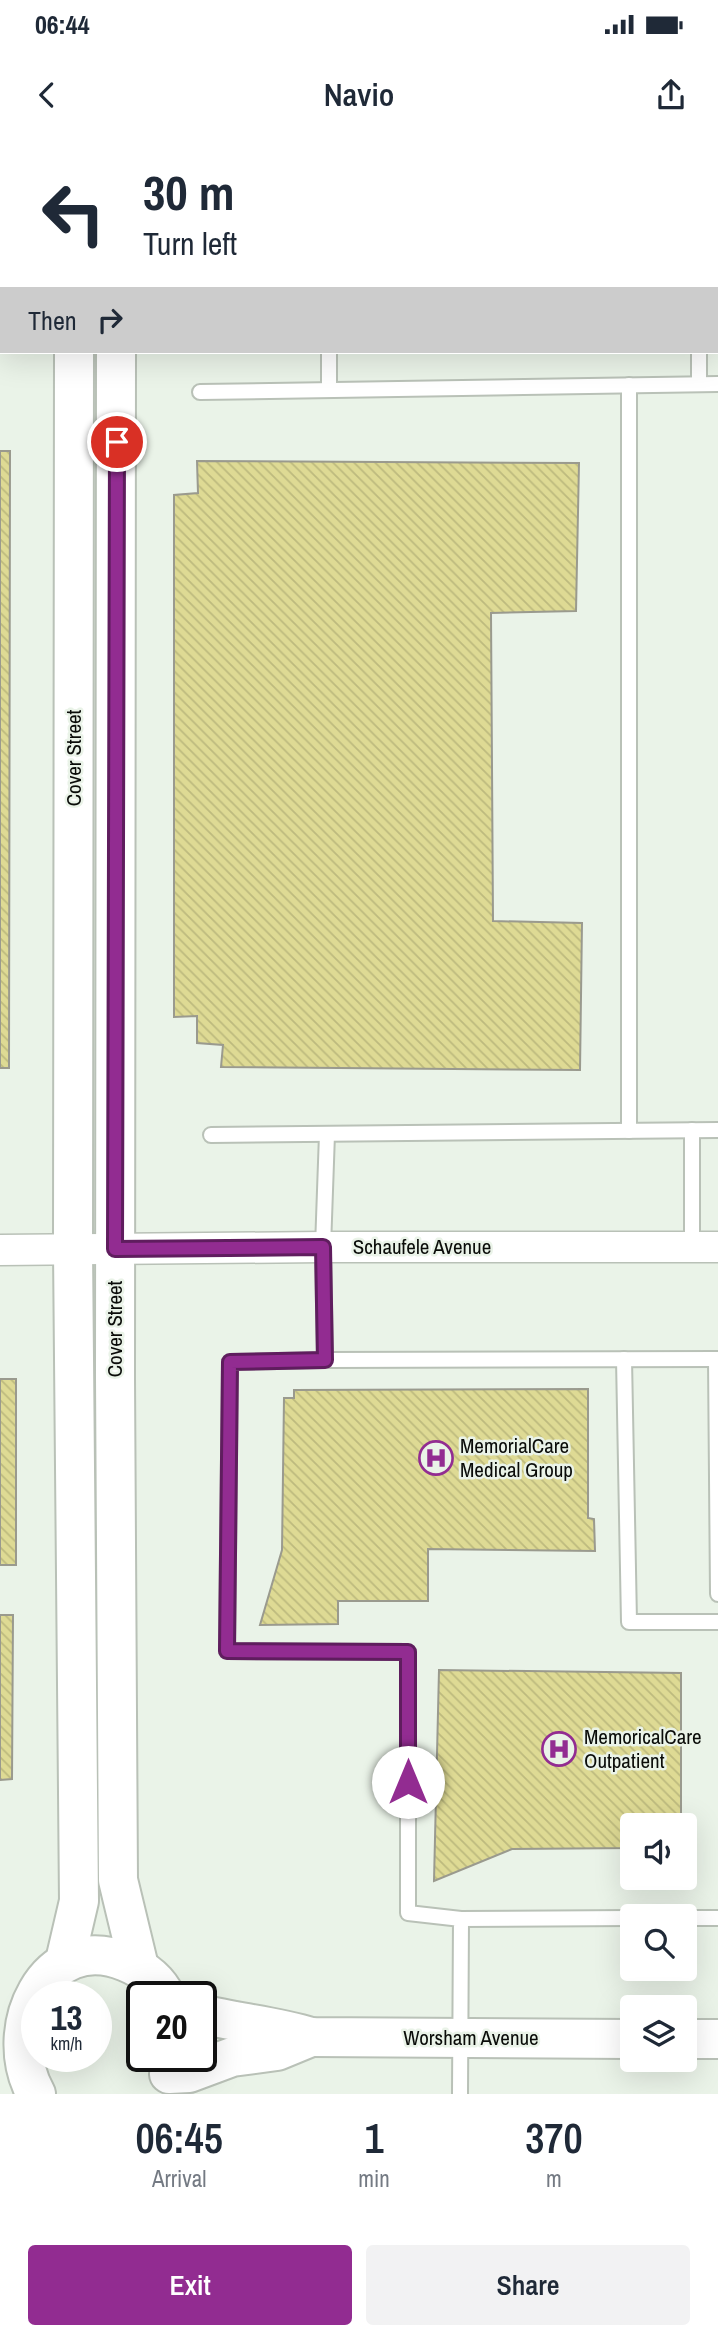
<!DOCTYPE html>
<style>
body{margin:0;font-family:"Archivo Narrow",sans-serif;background:#f2f2f3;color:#1f2937;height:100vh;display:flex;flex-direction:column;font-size:26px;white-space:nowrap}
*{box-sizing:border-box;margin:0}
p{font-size:23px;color:#747a83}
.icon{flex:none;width:38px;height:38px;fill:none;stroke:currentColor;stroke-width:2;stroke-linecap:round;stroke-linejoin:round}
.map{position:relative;height:1954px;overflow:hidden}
.sheet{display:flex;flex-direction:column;background:#fff;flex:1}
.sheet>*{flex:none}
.top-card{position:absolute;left:0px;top:0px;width:719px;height:214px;box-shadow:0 7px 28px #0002;background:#fff;color:#1f2937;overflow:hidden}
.controls{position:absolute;left:620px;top:1673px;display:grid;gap:14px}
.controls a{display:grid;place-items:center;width:77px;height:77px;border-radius:7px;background:#fff;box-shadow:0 7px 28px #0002;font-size:35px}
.speed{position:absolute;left:21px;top:1841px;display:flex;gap:14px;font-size:35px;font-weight:700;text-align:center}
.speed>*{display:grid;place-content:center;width:91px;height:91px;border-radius:50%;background:#fff;box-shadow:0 7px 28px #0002;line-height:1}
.speed small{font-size:18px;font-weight:400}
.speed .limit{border:4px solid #111;border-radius:10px;background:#fff;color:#111}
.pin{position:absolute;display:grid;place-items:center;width:60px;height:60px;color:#fff;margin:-30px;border:4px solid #fff;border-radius:50%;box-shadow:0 2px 7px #0007}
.me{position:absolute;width:77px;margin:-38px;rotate:0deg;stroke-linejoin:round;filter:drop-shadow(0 0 5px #0008)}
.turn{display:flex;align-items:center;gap:24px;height:147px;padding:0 28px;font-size:32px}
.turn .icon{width:91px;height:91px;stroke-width:2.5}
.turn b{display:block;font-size:49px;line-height:60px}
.then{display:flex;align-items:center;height:66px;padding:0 28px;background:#0003;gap:14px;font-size:26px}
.eta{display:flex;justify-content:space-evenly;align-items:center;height:119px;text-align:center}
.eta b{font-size:42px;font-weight:600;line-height:49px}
.button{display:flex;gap:14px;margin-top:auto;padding:14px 28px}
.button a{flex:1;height:80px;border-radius:7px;background:#922c91;color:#fff;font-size:28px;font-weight:600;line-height:80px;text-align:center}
.button a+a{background:#f2f2f3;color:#1f2937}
.status{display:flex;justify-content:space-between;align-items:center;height:49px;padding:0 35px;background:#fff;direction:ltr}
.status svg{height:19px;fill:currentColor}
header{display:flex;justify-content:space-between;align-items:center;height:91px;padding:0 28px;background:#fff;font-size:32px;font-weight:600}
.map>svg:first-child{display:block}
</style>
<div class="status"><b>06:44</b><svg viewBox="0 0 49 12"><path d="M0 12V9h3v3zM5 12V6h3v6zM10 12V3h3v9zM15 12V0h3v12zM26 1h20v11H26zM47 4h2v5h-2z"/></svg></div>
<header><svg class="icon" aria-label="back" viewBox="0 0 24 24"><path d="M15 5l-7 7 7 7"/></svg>Navio<svg class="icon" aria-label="share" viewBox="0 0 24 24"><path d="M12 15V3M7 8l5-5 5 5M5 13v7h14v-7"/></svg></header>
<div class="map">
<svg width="718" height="1954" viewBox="0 0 718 1954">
<defs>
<pattern id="building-back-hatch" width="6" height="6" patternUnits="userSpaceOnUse" patternTransform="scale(1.75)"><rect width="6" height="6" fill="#deda94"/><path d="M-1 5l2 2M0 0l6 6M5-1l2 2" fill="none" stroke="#bdba7e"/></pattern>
</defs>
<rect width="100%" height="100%" fill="#eaf3e8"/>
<g fill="url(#building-back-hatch)" stroke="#9a9a8e" stroke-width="2">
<rect x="175" y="0" width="532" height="2"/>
<polygon points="0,311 10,311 9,928 0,928"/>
<polygon points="197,321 579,323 576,471 491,473 493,781 582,783 580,930 221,927 223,905 197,903 197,876 174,877 174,355 198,353"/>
<rect x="0" y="1239" width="16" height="186"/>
<polygon points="588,1249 588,1378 594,1379 595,1411 428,1409 428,1461 338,1461 338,1484 260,1485 282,1410 284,1258 294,1258 294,1250"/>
<polygon points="0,1475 13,1475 12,1639 0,1640"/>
<polygon points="439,1530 681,1533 681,1685 632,1685 632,1708 512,1709 434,1741"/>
</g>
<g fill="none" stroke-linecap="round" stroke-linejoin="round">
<g stroke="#b9c1b7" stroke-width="18">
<g id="lane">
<polyline points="329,212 329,250"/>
<polyline points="699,212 699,244"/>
<polyline points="629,245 629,991"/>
<polyline points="200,252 718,244"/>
<polyline points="692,990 692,1107"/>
<polyline points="327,994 323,1107 325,1220 230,1222 227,1511 408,1512 408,1773 461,1779 460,1954"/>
<polyline points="211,995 718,990"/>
<polyline points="624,1219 629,1482 718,1482"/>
<polyline points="716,1219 718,1454"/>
<polyline points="325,1220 718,1219"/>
<polyline points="684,1778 718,1778"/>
<polyline points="461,1779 632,1778"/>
</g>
</g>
<g stroke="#b9c1b7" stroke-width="33">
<g id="street">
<polyline points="0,139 2,139"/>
<polyline points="0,1110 323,1107 718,1107"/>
</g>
</g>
<g stroke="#b9c1b7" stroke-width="42">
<g id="secondary">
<polyline points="74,0 74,2"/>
<polyline points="117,0 117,2"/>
<polyline points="116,212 115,1237 118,1740 139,1827"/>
<polyline points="65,1821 79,1761 73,1110 74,212"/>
<path d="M 201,1874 C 238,1883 275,1886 311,1897 L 632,1899"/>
<polyline points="684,1899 718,1899"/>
<polyline points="169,1934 189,1933 232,1917 277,1911 311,1897"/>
<path d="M 36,1954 C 0,1891 45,1788 126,1822 C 143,1829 158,1840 166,1857"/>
</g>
</g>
<use href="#lane" stroke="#fff" stroke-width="14"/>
<use href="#street" stroke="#fff" stroke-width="30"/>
<use href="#secondary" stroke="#fff" stroke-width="38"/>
</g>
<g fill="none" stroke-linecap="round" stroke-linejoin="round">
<g stroke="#5f1d5e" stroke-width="18">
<polyline id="route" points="117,302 115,1109 323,1107 325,1220 230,1222 227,1511 408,1512 408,1642"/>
</g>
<use href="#route" stroke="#922c91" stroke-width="12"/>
</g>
<defs>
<g id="hospital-ring" transform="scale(1.75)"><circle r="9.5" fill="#eaf3e8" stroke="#922c91" stroke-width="1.5"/><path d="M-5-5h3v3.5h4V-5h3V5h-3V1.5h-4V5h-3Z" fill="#922c91"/></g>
</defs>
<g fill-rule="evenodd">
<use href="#hospital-ring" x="436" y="1318"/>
<use href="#hospital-ring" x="559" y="1609"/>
</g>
<g text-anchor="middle" stroke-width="5" stroke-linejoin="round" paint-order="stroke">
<g font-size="21" fill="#0a0c09" stroke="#eaf3e8">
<text transform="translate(74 618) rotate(-90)" y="7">Cover Street</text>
<text x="422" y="1114">Schaufele Avenue</text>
<text transform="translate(115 1189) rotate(-90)" y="7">Cover Street</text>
<text x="471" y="1905">Worsham Avenue</text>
</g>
<g font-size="21" fill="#0a0c09" stroke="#eaf3e8" text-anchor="start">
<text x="460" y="1313">MemorialCare<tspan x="460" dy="24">Medical Group</tspan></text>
<text x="584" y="1604">MemoricalCare<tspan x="584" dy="24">Outpatient</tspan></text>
</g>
</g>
</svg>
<div class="controls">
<a><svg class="icon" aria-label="sound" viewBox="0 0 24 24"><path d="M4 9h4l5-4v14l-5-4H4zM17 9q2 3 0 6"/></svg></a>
<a><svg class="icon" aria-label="search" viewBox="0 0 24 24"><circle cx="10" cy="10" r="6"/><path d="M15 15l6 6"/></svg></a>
<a><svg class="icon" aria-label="layers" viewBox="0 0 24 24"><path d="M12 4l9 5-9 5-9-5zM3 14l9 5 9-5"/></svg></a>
</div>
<div class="speed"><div>13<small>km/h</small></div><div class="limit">20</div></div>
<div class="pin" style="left:117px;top:302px;background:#d93025"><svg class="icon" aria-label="arrive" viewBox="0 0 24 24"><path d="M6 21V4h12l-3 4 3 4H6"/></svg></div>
<svg class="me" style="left:408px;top:1642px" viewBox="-20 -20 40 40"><circle r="19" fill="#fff"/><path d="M0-13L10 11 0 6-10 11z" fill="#922c91"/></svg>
<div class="top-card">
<div class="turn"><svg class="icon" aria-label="left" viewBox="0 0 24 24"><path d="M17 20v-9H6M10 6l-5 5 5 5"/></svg><div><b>30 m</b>Turn left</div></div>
<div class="then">Then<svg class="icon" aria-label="right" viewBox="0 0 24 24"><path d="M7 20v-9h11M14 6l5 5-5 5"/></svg></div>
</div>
</div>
<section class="sheet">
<div class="eta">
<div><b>06:45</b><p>Arrival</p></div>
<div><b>1</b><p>min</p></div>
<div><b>370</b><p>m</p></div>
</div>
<div class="button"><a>Exit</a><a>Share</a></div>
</section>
